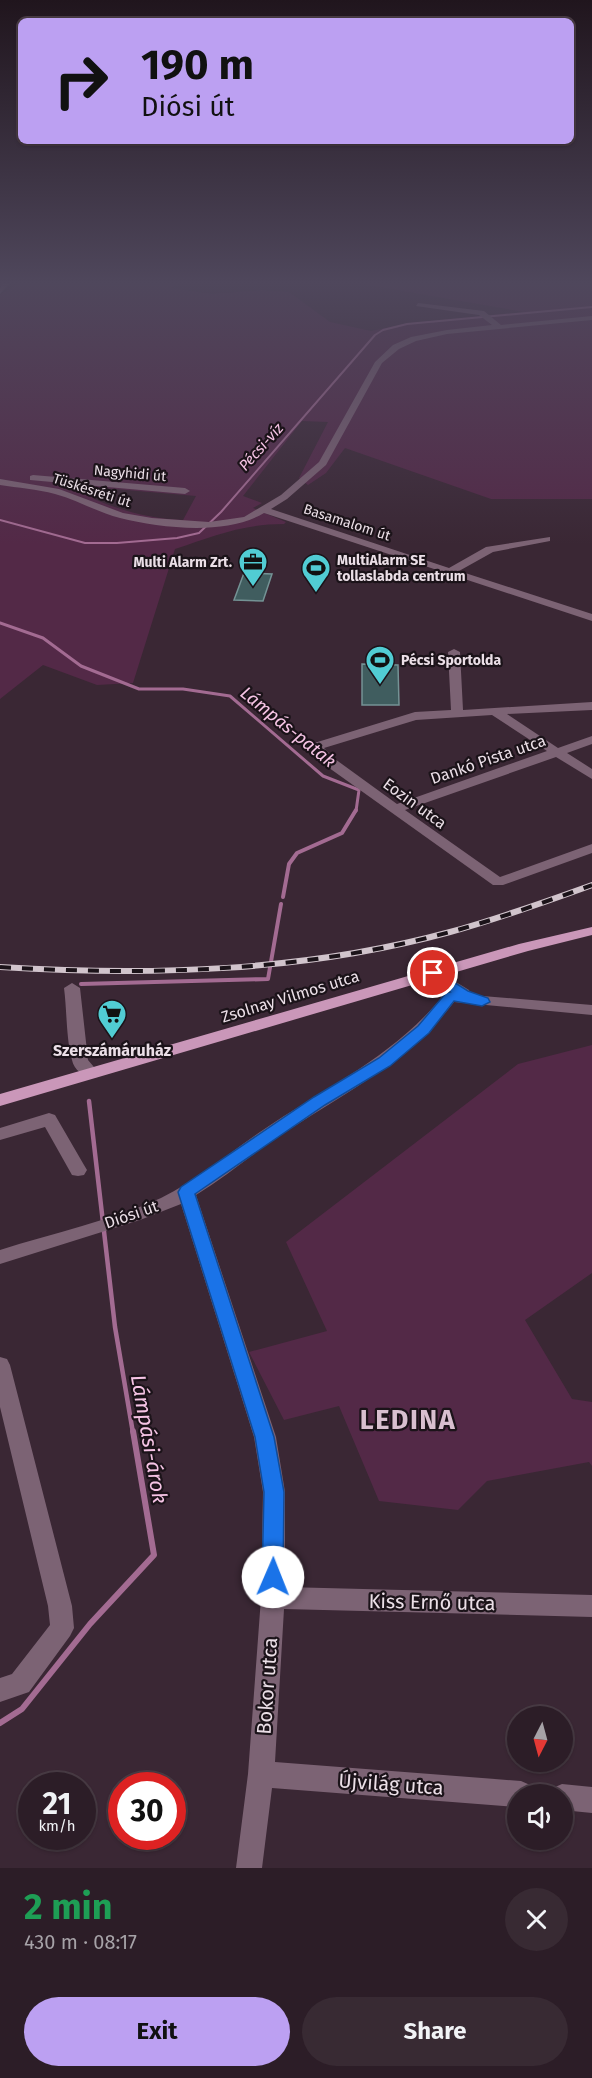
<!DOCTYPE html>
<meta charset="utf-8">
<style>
body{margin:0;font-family:"Fira Sans",sans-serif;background:#382a33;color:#f1f3f6;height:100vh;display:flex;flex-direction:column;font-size:22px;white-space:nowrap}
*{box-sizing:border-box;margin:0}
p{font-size:20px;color:#a6a2a7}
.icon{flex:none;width:33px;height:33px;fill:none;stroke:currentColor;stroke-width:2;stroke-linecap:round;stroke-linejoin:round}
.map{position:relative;height:1868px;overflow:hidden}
.side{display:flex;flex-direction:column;background:#2c1d27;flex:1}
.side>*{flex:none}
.guide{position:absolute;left:18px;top:18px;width:556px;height:126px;border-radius:9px;box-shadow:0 2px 4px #0004,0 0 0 2px #483b44;background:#bca0f2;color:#111;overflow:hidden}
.needle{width:39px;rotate:186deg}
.tools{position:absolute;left:507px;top:1706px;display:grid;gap:12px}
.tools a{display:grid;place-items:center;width:66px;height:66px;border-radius:50%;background:#2c1d27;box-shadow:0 2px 4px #0004,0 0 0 2px #483b44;font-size:30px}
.speed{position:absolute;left:18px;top:1772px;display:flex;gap:12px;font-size:30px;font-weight:700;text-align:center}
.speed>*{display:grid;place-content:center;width:78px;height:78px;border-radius:50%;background:#2c1d27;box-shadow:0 2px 4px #0004,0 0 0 2px #483b44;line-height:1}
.speed small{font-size:15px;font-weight:400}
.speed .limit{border:9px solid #d22;background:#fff;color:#111}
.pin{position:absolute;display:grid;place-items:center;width:51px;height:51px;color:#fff;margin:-26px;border:3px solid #fff;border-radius:50%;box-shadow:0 2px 6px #0007}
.me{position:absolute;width:66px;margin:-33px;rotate:1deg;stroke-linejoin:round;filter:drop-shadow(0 0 4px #0008)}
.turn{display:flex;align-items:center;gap:21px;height:126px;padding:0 24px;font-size:27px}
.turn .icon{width:78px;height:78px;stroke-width:2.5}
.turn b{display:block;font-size:42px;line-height:51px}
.round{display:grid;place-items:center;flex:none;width:63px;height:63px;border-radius:32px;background:#382a33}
.head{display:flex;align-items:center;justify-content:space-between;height:102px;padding:0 24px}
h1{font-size:36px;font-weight:700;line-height:45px;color:#1e9e55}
.action{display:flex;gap:12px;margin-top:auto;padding:12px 24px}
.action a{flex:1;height:69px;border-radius:36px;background:#bca0f2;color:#111;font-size:24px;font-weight:700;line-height:69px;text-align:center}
.action a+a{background:#382a33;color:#f1f3f6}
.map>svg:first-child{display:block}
</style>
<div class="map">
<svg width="592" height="1868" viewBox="0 0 592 1868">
<rect width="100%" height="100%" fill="#3a2734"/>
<g fill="#532947" fill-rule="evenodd">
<path d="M 21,282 L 182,282 L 170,288 L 212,294 L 262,290 L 289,292 L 330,322 L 371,331 L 410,323 L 524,312 L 351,282 L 592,282 L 592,499 L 491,499 L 345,448 L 326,473 L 308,485 L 299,478 L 328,422 L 302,421 L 243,496 L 262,503 L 253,508 L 286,522 L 284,524 C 242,524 214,536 175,549 L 133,683 L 97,685 L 43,665 L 0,699 L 0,295 ZM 103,488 L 196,496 L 183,520 C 152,519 122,511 94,499 Z"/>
<polygon points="592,1045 592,1273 525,1320 572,1399 592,1402 592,1466 589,1462 487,1481 458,1510 379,1501 339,1406 284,1420 249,1352 327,1331 286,1242 518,1064"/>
</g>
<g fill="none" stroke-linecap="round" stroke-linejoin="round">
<polyline stroke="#a36b92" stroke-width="2" points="0,520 85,543 117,543 177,538 199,533 221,512 375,335 383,330 407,324 592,307"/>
<polyline stroke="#a36b92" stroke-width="3" points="0,623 43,638 81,666 139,689 183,689 230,696 323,776 359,790 356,811"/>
<g stroke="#a36b92" stroke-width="4">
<polyline points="283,897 289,864 297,853 342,833 356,810"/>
<polyline points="81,984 268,979 281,904"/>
</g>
<polyline stroke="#a36b92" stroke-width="4.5" points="89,1101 115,1327 133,1433"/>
<polyline stroke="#a36b92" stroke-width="6" points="0,1723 22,1709 90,1624 154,1555 133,1431"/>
</g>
<g fill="#405d5f" stroke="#749395" stroke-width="1.5">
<polygon points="244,573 272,574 263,601 234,600"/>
<polygon points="362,664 398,665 399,705 362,705"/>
</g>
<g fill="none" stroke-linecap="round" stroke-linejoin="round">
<g fill="#7c6374" fill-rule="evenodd">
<polygon points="4,282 11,282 0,294 0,288"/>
<path d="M 418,303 L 484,311 L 501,325 L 592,316 L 592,320 L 447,334 L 416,341 L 399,349 L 382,363 L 326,465 L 287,499 L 271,509 L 449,568 L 486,547 L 550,537 L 550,541 L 493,552 L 459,571 L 592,614 L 592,621 L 264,513 C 226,536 161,528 120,518 C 97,512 77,500 55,494 C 37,489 18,488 0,485 L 0,479 L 59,489 L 123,513 L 152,518 L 209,522 L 244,517 L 281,495 L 319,462 L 375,362 L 393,345 L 411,337 L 447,330 L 492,325 L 479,315 L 416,306 Z"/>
<polygon points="33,475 185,488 190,491 185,494 30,480 30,476"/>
<path d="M 454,649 L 460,652 L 463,710 L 592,702 L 592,710 L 507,714 L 558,748 L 592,736 L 592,744 L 567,753 L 592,769 L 592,779 L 556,757 L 405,810 L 500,877 L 592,844 L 592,853 L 503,885 L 493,885 L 325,765 L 309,747 L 311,744 L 415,712 L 451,710 L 448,652 ZM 492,715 L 547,751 L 397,804 L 335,759 L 324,748 L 416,720 Z"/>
<path d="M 433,968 L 469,990 L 470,995 L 592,1005 L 592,1015 L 454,1002 C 407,1062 342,1095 279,1136 C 251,1155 225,1177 196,1195 L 276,1437 L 285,1492 L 285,1587 L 592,1595 L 592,1617 L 284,1609 L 275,1762 L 521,1781 L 530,1785 L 534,1794 L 518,1794 L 518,1807 L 272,1788 L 262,1868 L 236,1868 L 248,1774 L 261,1598 L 263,1492 L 254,1437 L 181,1204 L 140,1220 L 0,1264 L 0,1250 C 53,1233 110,1221 161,1198 C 198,1180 229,1153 263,1130 C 326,1087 393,1057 442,997 L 428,991 L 413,977 L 416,974 L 425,973 L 428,970 Z"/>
<path d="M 72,983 L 80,988 L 88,1060 L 99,1073 L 97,1077 C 87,1080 74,1071 72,1060 C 66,1038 67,1011 64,988 Z"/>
<polygon points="49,1113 55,1115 84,1165 87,1170 84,1175 78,1176 72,1175 45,1127 0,1140 0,1128"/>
<polygon points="0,1357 7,1359 10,1365 72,1606 74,1628 70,1636 29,1692 0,1702 0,1678 12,1674 50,1625 48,1606 0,1407"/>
<polygon points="562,1784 592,1787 592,1813 562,1810 562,1794 550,1794 553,1788"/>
</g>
<polygon fill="#ca97b9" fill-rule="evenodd" points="592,927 592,935 528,951 0,1106 0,1094 519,944"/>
<g stroke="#d1c4cc" stroke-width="6">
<path id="rail" d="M 0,967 C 151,976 303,972 450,932 C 498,919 545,902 592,885"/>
</g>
<use href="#rail" stroke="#1b1319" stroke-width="4" stroke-dasharray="11" stroke-linecap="butt"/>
</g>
<linearGradient id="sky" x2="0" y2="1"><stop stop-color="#20151d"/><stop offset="0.52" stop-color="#4f475c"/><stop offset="1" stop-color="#4f475c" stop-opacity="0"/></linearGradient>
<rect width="592" height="544" fill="url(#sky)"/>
<polygon fill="#1a73e8" stroke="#114b97" stroke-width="1.5" points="433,969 468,991 488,998 490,1002 482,1006 454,1001 429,1033 390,1066 325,1105 195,1194 274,1437 284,1492 283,1577 280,1584 273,1587 265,1584 262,1577 264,1492 255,1437 178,1192 181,1187 314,1097 379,1058 418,1026 446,993 450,992 428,976 426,973"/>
<defs>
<g id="office-pin" transform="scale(1.5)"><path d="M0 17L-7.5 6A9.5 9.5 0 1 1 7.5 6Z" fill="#51ccd3" stroke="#1b1319"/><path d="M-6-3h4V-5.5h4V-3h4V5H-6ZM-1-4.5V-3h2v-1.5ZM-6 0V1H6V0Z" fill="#111"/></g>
<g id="stadium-pin" transform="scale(1.5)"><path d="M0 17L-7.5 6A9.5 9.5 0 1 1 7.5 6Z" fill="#51ccd3" stroke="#1b1319"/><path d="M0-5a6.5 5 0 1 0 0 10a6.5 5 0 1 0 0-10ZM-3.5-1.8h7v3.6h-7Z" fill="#111"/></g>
<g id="supermarket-pin" transform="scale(1.5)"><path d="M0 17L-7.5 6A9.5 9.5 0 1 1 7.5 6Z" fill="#51ccd3" stroke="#1b1319"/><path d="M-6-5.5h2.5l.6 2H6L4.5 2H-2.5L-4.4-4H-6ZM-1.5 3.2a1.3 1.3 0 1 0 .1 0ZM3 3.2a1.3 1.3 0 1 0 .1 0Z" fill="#111"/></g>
</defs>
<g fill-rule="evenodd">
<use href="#office-pin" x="253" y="562"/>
<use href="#stadium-pin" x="316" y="568"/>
<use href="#stadium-pin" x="380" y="660"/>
<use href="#supermarket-pin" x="112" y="1014"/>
</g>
<g text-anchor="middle" stroke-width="4.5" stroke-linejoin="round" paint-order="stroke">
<g font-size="14" fill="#ebdfe7" stroke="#1b1319">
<text transform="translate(130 473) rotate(5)" y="5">Nagyhidi út</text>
<text transform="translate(92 490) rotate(18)" y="5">Tüskésréti út</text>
<text transform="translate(347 522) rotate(18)" y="5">Basamalom út</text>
</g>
<g font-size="14" font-weight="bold" fill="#ebdfe7" stroke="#1b1319" text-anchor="start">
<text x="337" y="565">MultiAlarm SE<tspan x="337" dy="16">tollaslabda centrum</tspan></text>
<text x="232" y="567" text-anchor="end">Multi Alarm Zrt.</text>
<text x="401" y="665">Pécsi Sportolda</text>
</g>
<g font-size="15" font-style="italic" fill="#f6c4e5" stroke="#1b1319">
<text transform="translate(261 447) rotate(-48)" y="5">Pécsi-víz</text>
</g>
<g font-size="16" fill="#ebdfe7" stroke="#1b1319">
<text transform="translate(488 759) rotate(-19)" y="6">Dankó Pista utca</text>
<text transform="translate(415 803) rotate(36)" y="6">Eozin utca</text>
<text transform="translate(290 996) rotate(-17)" y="6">Zsolnay Vilmos utca</text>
<text transform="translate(131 1214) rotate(-19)" y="6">Diósi út</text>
</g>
<g font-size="16" font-weight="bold" fill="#ebdfe7" stroke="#1b1319">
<text x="112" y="1056">Szerszámáruház</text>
</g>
<g font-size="18" font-style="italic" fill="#f6c4e5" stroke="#1b1319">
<text transform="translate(288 727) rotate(39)" y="6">Lámpás-patak</text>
</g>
<g font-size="20" fill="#ebdfe7" stroke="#1b1319">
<text transform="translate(432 1602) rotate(1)" y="7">Kiss Ernő utca</text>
<text transform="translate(267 1686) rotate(-86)" y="7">Bokor utca</text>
<text transform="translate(391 1784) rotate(4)" y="7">Újvilág utca</text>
</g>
<g font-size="21" font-style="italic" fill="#f6c4e5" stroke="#1b1319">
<text transform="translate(149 1439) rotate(80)" y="7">Lámpási-árok</text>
</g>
<g font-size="27" font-weight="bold" letter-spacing="1.5" fill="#d8bfcf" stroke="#1b1319">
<text x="408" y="1429">LEDINA</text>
</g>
</g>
</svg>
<div class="tools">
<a><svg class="needle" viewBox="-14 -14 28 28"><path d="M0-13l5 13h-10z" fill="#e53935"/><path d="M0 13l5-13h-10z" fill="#a6a2a7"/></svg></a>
<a><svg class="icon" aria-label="sound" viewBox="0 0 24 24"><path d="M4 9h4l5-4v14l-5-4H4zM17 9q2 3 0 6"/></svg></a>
</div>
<div class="speed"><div>21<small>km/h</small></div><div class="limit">30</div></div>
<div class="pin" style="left:433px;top:973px;background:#d93025"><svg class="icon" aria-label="arrive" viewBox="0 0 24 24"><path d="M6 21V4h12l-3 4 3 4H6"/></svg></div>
<svg class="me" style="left:273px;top:1577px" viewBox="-20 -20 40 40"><circle r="19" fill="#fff"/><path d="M0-13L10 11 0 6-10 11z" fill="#1a73e8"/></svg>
<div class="guide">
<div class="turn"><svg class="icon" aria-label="right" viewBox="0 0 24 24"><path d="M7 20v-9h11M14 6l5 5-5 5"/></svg><div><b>190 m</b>Diósi út</div></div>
</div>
</div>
<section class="side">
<div class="head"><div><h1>2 min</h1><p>430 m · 08:17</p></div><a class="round"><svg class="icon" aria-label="close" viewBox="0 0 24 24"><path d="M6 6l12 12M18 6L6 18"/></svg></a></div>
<div class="action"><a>Exit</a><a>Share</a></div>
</section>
